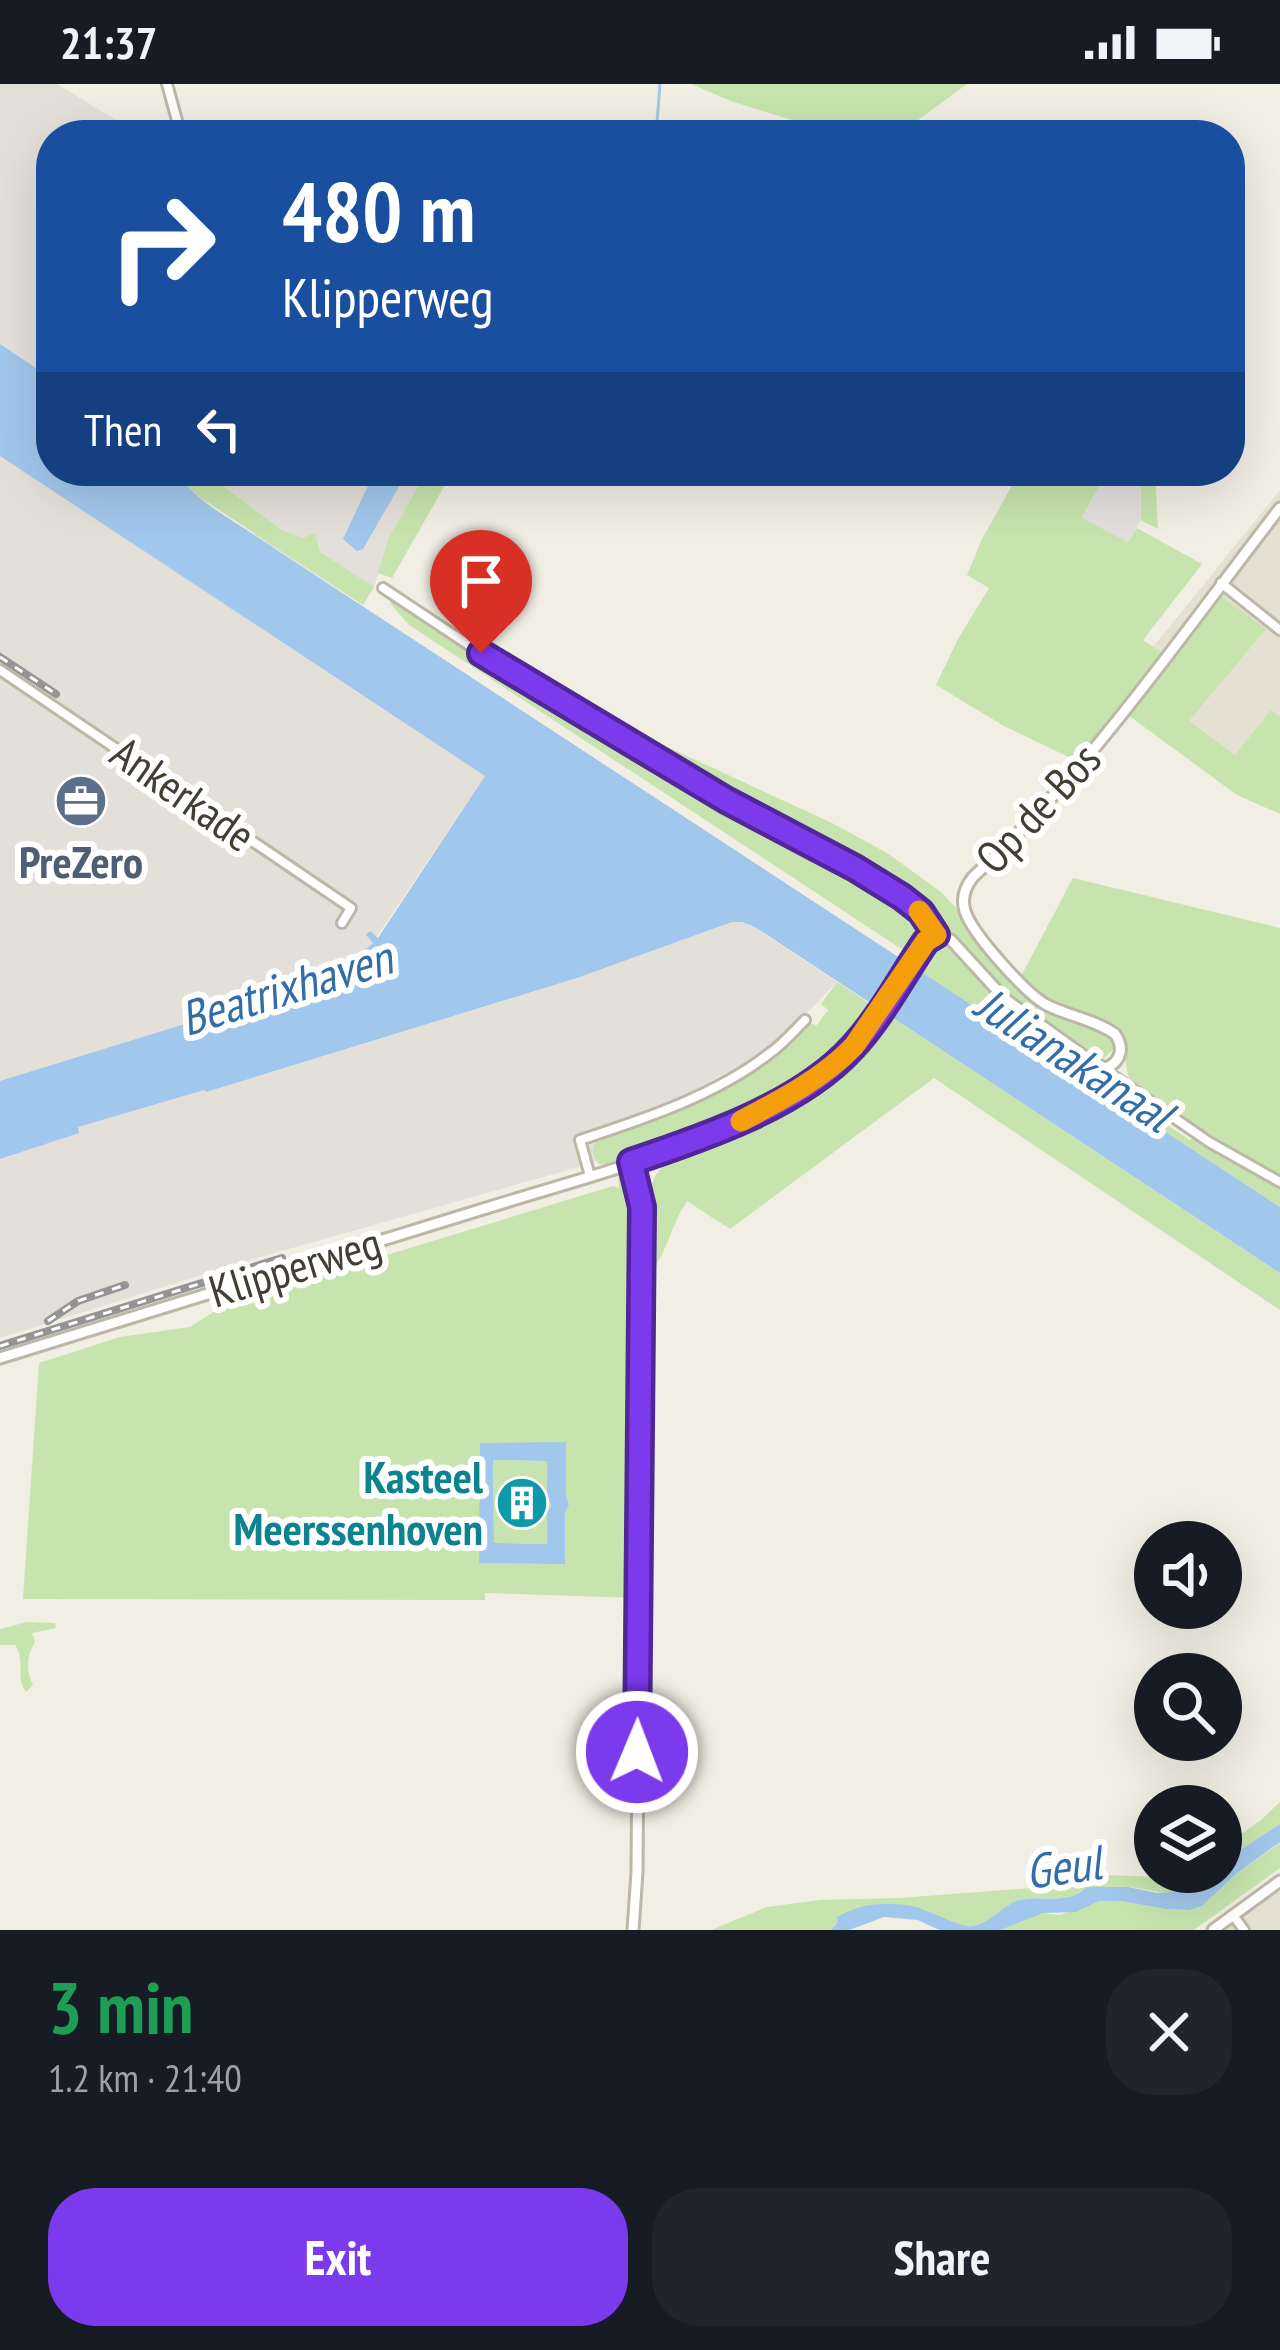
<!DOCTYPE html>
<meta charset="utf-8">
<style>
body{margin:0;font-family:"PT Sans Narrow",sans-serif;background:#20242c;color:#f1f3f6;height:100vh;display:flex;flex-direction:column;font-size:45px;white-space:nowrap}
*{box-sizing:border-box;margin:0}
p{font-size:39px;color:#9ea1a6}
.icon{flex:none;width:66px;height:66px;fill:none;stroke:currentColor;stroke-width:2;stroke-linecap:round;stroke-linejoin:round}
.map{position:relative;height:1846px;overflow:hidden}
.details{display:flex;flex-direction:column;background:#171b24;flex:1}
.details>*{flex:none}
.top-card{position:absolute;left:36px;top:36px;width:1209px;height:366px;border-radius:48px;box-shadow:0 12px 48px #0002;background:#1a4fa0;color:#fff;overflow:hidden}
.controls{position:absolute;left:1134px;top:1437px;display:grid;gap:24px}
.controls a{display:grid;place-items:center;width:108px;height:108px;border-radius:50%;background:#171b24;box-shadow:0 12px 48px #0002;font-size:60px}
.pin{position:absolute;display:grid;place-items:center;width:102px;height:102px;color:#fff;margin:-123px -51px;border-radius:50% 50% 50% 0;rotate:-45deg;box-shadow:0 0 12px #0007}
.pin .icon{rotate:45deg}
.me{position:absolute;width:132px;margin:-66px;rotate:1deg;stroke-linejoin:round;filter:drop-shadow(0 0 9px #0008)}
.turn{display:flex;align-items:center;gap:42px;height:252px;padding:0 48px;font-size:54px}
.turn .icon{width:156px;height:156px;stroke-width:2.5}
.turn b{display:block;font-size:84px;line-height:102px}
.then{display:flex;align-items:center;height:114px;padding:0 48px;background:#0003;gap:24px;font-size:45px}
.round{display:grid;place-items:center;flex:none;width:126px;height:126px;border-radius:48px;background:#20242c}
.headline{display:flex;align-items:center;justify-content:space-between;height:204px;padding:0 48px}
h1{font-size:72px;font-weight:600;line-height:90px;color:#1e9e55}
.button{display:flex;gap:24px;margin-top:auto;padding:24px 48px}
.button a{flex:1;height:138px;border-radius:48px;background:#7c3aed;color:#fff;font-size:48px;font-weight:600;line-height:138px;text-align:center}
.button a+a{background:#20242c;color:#f1f3f6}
.status{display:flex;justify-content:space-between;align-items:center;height:84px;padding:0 60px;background:#171b24;direction:ltr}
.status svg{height:33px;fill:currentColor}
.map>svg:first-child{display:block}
</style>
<div class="status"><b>21:37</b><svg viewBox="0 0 49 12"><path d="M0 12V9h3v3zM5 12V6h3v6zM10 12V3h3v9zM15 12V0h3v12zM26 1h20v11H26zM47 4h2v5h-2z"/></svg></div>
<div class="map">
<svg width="1280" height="1846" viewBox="0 0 1280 1846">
<rect width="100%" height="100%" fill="#f1eee4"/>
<g fill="#e5e1d2">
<polygon points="1280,406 1280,700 1191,651 1124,599"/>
<polygon points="1280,1804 1280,1846 1224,1846 1242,1833"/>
</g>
<g fill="#e3dfd9">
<polygon points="0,0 57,0 140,51 51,51 51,294 0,260"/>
<polygon points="0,372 485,692 369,864 322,898 253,920 272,988 577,894 732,838 742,838 754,843 837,898 772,965 656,1026 615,1055 613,1064 593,1079 250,1176 0,1254"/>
<polygon points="177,387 427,387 388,455 374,503 363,521 260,455"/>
</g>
<g fill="#c7e4ae" fill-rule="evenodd">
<polygon points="691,0 967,0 914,39 893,46 889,51 839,51 731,17"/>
<polygon points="177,387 200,387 207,390 283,447 303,454 315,449 320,468 374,503 363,521 198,412 184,399"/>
<polygon points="427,387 453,387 392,494 378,489 388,455"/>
<polygon points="1020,387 1108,387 1082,433 1128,458 1137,444 1202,480 1143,556 1162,569 1077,677 1004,642 936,601 958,555 989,504 967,491 982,455"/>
<polygon points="1113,387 1155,387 1158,445 1141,436 1141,401"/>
<polygon points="1221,512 1266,545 1189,637 1235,671 1271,626 1280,632 1280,730 1237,711 1128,631"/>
<path d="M 390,514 L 662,688 L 585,630 L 525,591 L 637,649 L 832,739 L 887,769 L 941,808 L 956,824 L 991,875 L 1015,902 L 1045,927 L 1097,944 L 1107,950 L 1114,965 L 1102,976 L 1097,995 L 1190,1056 L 1203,1049 L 1135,1004 L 1128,991 L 1122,957 L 1042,912 L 1020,894 L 1073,794 L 1280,844 L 1280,1123 L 914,884 L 932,856 L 943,859 L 980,895 C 968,857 956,852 921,842 L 917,859 L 909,870 L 409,541 L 390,519 Z"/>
<path d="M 837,898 L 875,923 C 816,1015 708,1050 608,1081 L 599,1080 C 593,1072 589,1064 598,1056 C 611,1045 643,1040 660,1032 C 715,1008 766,981 809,938 L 816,942 L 828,926 L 821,920 Z"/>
<path d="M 885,929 L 1280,1189 L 1280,1226 L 934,994 L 730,1145 L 687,1117 C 671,1141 666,1171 648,1194 L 648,1111 L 654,1094 L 665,1079 L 742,1047 L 815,1005 L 850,976 Z"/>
<path d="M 618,1093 L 632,1103 L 637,1118 L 637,1514 L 485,1509 L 485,1516 L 23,1515 L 39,1279 L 120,1253 L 190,1243 L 226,1220 L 613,1102 L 619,1104 ZM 480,1359 L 565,1359 L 566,1410 L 569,1421 L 565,1428 L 564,1479 L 480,1479 Z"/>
<polygon points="493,1376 547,1377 547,1409 551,1423 547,1429 547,1460 494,1459"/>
<path d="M 27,1538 L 55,1539 L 56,1544 L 32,1549 L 35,1558 C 26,1572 26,1587 33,1601 L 26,1608 C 15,1594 26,1576 15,1561 L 0,1561 L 0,1545 Z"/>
<polygon points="1280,1718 1280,1740 1232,1771 1221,1781 1221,1764 1260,1737"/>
<polygon points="1280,1759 1280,1784 1194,1846 1000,1846 1022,1836 1043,1829 1060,1831 1099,1817 1121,1817 1166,1825 1189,1826 1202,1822 1237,1789"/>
<path d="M 1179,1788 L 1214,1788 C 1177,1821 1171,1807 1128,1803 C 1114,1802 1101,1804 1087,1803 C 1069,1821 1047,1811 1024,1815 C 1005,1818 993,1837 975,1842 C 956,1846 939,1829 922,1825 C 905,1821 858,1834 838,1838 L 831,1846 L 711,1846 L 767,1823 L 820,1816 L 899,1814 L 1033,1804 L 1082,1793 L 1103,1791 L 1163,1793 Z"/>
</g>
<polygon fill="#e2e0dc" points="1108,387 1141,401 1141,436 1128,458 1082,434"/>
<g fill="#a2c7ec" fill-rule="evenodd">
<path d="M 0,260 L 51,294 L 51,387 L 177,387 C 193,417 232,435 260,455 L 1280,1123 L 1280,1189 L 755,843 L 742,838 L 732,838 L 577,894 L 206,1008 L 204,1006 L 78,1043 L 79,1049 L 0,1075 L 0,997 L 321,898 L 342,886 L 373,859 L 366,851 L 370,847 L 378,854 L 485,692 L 0,372 Z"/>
<polygon points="375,387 408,387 363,465 357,467 343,455"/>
<path d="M 566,1358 L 566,1410 L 569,1421 L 565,1428 L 565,1480 L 479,1479 L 480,1359 ZM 493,1376 L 547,1377 L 547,1410 L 551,1422 L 547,1429 L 547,1460 L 494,1459 Z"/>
<path d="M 1280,1740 L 1280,1758 L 1237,1789 L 1202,1822 L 1189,1826 L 1166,1825 L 1121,1817 L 1099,1817 L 1076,1828 L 1043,1829 L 1000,1846 L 939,1846 L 918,1836 L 884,1833 L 849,1846 L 831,1846 L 838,1838 L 836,1834 C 859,1819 889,1817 916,1823 C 935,1828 950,1839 967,1842 C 984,1845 1001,1823 1016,1817 C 1040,1809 1067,1823 1087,1803 L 1128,1803 L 1157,1809 L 1192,1807 L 1214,1788 L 1221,1788 L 1221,1781 L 1232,1771 Z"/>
</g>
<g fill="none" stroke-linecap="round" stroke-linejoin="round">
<g stroke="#a2c7ec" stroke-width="3">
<polyline points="656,51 660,0"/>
<polyline points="369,394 369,387"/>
</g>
<g stroke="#bcb7a7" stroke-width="14">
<g id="minor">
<polyline points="167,0 181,51"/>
<polyline points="1221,499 1280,546"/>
<polyline points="383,504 511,589 726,715 855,785 902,813 921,828 936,851"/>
<polyline points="0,586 351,824 342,839"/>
<polyline points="1102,984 1209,1058 1280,1098"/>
<path d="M 590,1092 L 580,1056 C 644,1035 717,1011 770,969 C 783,960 794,947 805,936"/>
<polyline points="1233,1831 1244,1846"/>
</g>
</g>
<g stroke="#bcb7a7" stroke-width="15">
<g id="tertiary">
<polyline points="631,1078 642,1123 637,1788 633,1846"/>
<path d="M 0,1274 C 160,1225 320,1175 480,1126 C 591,1091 744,1055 834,981 C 873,950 897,898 926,857 L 936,851 L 951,856 L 1005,915 L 1095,980 L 1106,984 C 1122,977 1124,963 1115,950 C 1094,935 1067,932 1045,920 C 1025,908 972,850 965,827 C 961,814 965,803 973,793 C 1092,684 1182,550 1280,424"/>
<polyline points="1213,1846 1280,1797"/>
</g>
</g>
<use href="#minor" stroke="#fff" stroke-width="8"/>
<use href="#tertiary" stroke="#fff" stroke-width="9"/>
<g stroke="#949494" stroke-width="8">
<g id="rail">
<polyline points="0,573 56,610"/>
<polyline points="48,1237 78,1217 125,1201"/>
<polyline points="0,1262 282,1174"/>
</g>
</g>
<use href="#rail" stroke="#fff" stroke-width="3" stroke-dasharray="9" stroke-linecap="butt"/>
</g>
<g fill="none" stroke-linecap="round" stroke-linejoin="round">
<g stroke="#51269a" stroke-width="30">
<path id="route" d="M 481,569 L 726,716 L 855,784 L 902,813 L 921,828 L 936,851 L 926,857 C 902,892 881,933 852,964 C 800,1021 703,1054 631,1078 L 642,1123 L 637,1668"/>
</g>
<use href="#route" stroke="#7c3aed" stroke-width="21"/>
<path stroke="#f59e0b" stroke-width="21" d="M 741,1037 C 781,1016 822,995 854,962 L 926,857 L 936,851 L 919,827"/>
</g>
<defs>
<g id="office-disc" transform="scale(2.7)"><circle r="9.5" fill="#5c6f8a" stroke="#fff"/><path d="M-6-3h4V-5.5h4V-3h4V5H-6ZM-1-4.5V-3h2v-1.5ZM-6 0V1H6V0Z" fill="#fff"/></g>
<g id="building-disc" transform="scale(2.7)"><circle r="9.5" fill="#0f9aa8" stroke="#fff"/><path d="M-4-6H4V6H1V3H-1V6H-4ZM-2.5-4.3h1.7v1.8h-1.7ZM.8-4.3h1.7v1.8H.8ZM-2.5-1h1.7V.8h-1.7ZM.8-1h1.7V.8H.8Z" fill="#fff"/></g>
</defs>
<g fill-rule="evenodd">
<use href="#office-disc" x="81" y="717"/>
<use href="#building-disc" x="522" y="1419"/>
</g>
<g text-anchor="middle" stroke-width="12" stroke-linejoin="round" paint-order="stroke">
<g font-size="45" fill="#433e34" stroke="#fff">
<text transform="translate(183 710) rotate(35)" y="16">Ankerkade</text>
<text transform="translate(1038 724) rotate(-47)" y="16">Op de Bos</text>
<text transform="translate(295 1183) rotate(-17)" y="16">Klipperweg</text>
</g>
<g font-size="45" font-weight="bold" fill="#4e5e75" stroke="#fff">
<text x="81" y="794">PreZero</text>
</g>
<g font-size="45" font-weight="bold" fill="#0d838f" stroke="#fff" text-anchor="end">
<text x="483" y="1409">Kasteel<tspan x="483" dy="52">Meerssenhoven</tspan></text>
</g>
<g font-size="48" font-style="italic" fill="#336da9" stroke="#fff">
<text transform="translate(286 904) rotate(-17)" y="17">Beatrixhaven</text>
<text transform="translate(1074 975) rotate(33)" y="17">Julianakanaal</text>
<text transform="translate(1063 1783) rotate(-8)" y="17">Geul</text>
</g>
</g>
</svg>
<div class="controls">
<a><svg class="icon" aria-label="sound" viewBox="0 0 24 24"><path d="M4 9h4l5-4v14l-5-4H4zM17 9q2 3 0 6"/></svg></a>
<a><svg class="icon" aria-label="search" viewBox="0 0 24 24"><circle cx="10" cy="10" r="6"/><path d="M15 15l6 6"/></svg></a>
<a><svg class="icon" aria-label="layers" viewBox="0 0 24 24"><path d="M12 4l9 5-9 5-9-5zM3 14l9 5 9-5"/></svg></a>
</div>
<div class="pin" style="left:481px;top:569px;background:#d93025"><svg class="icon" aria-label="arrive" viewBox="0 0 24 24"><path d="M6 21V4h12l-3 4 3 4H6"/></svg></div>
<svg class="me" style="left:637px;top:1668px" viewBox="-20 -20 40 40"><circle r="17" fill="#7c3aed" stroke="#fff" stroke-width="3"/><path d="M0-11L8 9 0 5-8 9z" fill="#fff"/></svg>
<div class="top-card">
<div class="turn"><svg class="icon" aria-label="right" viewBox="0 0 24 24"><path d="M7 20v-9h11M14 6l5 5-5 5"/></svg><div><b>480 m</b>Klipperweg</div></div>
<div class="then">Then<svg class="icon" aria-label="left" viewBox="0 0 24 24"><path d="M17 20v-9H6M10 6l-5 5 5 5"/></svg></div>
</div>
</div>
<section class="details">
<div class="headline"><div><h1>3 min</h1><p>1.2 km · 21:40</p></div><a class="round"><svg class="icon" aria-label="close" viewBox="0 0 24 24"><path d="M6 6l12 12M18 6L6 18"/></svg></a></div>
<div class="button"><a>Exit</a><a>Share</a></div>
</section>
